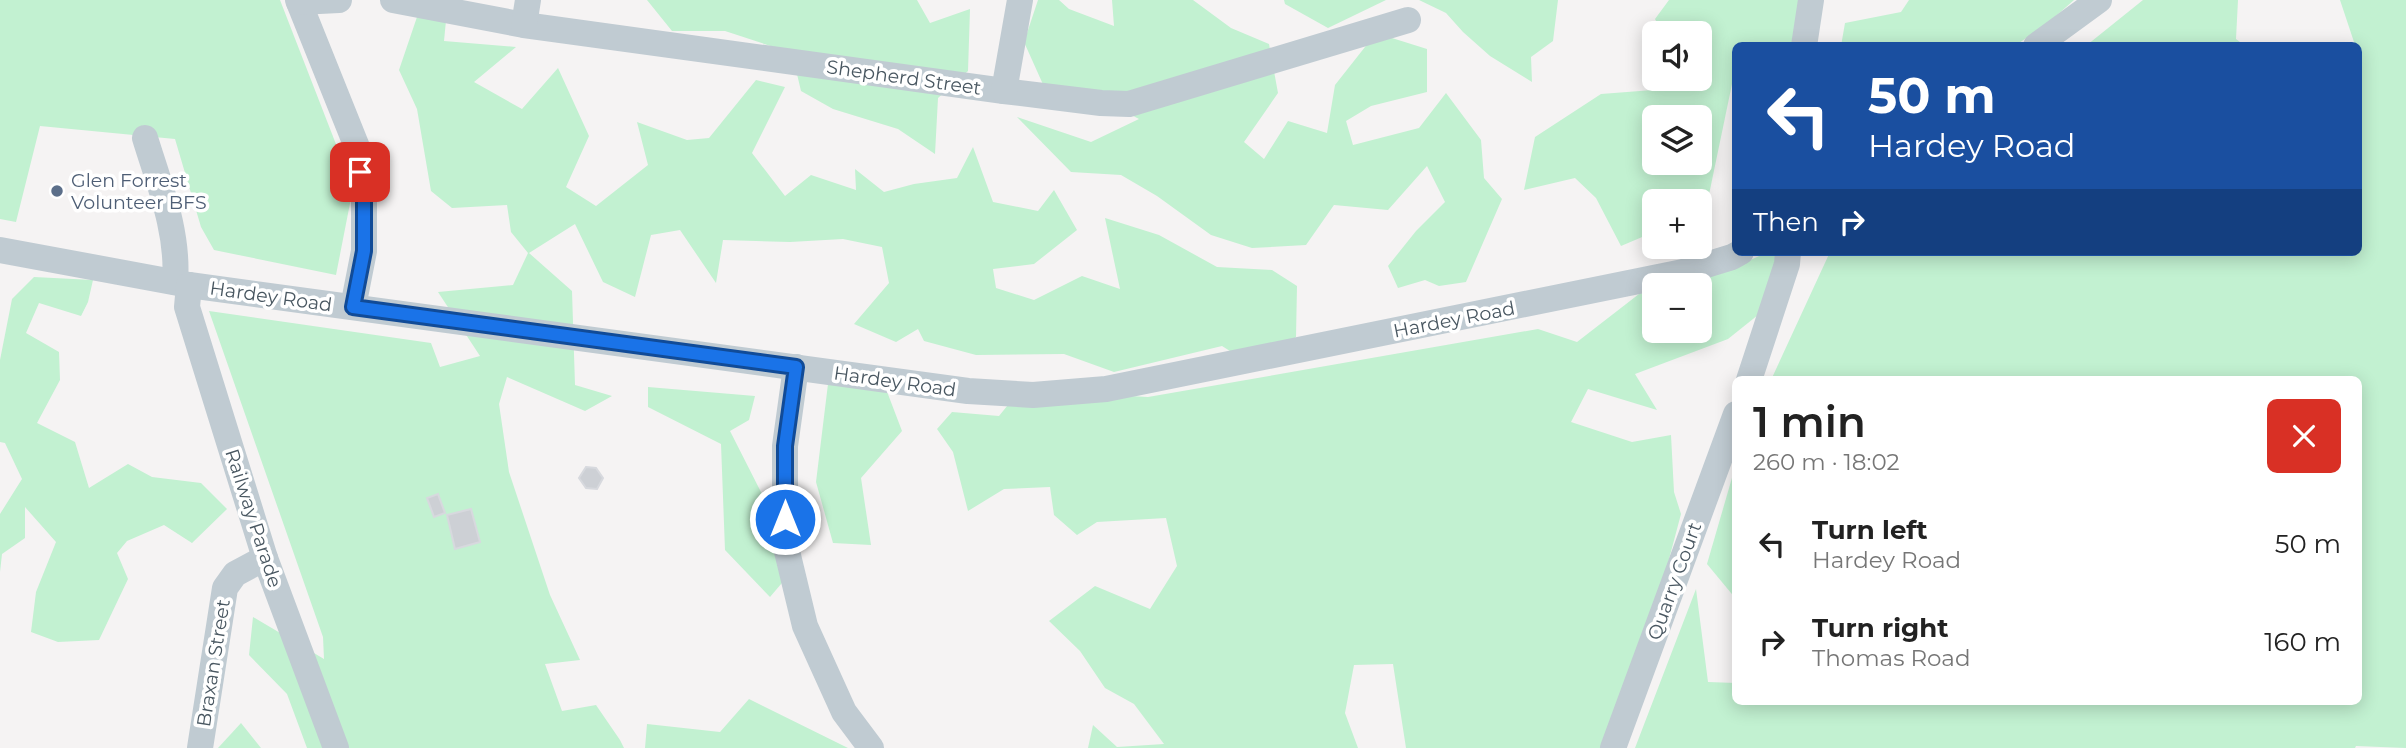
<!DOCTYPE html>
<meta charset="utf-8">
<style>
body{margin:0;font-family:Montserrat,sans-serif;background:#f6f6f6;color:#222;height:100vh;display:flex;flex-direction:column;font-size:26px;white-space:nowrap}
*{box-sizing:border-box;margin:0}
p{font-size:23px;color:#767676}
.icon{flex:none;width:38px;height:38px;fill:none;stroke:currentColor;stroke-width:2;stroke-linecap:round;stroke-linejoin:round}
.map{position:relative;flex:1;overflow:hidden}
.drawer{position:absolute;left:1732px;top:376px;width:630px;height:329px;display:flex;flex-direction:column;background:#fff;border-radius:10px;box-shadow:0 4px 18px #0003}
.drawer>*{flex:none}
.top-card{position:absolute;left:1732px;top:42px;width:630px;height:214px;border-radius:10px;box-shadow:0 4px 18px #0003;background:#1a4fa0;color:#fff;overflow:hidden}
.buttons{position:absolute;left:1642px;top:21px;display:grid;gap:14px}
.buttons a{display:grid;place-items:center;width:70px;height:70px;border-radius:10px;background:#fff;box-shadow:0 4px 18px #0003;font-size:35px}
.pin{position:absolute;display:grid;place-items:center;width:60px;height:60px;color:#fff;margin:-30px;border-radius:14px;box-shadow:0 4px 10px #0006}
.me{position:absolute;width:77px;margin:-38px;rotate:0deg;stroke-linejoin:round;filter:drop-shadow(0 0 5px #0008)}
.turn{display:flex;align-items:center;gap:24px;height:147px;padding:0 21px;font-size:32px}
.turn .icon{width:91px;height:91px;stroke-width:2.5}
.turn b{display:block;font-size:49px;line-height:60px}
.then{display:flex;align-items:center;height:66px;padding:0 21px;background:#0003;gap:14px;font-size:26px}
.round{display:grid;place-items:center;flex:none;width:74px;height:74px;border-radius:10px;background:#f6f6f6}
.head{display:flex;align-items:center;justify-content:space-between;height:119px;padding:0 21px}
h1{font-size:42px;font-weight:600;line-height:52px}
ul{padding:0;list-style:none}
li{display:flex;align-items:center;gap:21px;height:98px;padding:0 21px}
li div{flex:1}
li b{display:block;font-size:26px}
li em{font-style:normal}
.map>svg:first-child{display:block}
</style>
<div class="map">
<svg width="2406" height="748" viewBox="0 0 2406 748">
<rect width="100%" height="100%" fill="#f5f3f3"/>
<g fill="#c2f1d1" fill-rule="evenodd">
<polygon points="0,0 280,0 353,188 336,275 214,250 201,227 175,139 40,126 16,222 0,219"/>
<polygon points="448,0 444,41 516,47 474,82 522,109 558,68 589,136 566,187 596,206 648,165 637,122 687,140 709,138 756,80 785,87 752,153 785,196 811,175 856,190 855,169 884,192 914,184 957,178 973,147 993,202 1038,211 1054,190 1077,230 1034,264 993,269 996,288 1034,300 1082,276 1120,289 1105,218 1159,235 1217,267 1272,270 1297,286 1296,337 1257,368 1222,346 1114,372 1064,354 976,355 924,341 918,329 896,342 854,324 889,283 882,247 843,239 790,242 723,240 716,283 680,230 651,235 635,297 603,282 575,224 529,253 572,291 575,385 612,396 585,411 507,377 499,404 509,472 550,595 580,660 545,664 562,711 596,705 620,740 624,748 307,748 287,694 249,655 253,617 324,659 323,637 209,311 431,343 440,367 480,356 438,292 513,285 528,253 511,232 507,205 452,208 431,191 417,109 399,70 417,17"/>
<polygon points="647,0 917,0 930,23 970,9 968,71 938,98 935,154 898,129 833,109 801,91 792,53 725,31 672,31"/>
<polygon points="1038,0 1059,0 1069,9 1114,26 1112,0 1193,0 1231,28 1269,44 1278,93 1244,142 1264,159 1288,121 1327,133 1335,85 1376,33 1427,49 1427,92 1371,106 1346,121 1353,145 1419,128 1446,93 1481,140 1484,178 1502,199 1466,282 1439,286 1425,280 1398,288 1388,266 1416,231 1445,202 1427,166 1388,210 1334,205 1306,245 1252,248 1211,235 1157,196 1121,175 1071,172 1017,117 1091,142 1139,119 1103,100 1050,100 1024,42"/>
<polygon points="1284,0 1386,0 1328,28 1285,4"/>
<polygon points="1419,0 1558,0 1553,41 1531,57 1532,82 1490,56 1463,32 1446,13"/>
<path d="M 1669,0 L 1812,0 L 1808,45 L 1736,46 L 1736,92 L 1732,84 L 1706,209 L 1699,212 L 1699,201 L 1654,201 L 1654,232 L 1621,246 L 1596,198 L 1575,178 L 1524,190 L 1535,137 L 1601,94 L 1653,90 L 1657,79 L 1699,79 L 1699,33 L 1662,33 L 1655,19 ZM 1654,117 L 1699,117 L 1699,163 L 1654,163 Z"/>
<polygon points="1909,0 2074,0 2047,24 2016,45 1841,46 1845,23 1901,12"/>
<polygon points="2143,0 2238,0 2236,39 2244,45 2087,45"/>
<polygon points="2340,0 2406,0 2406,748 2356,746 2355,748 1635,748 1696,589 1708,682 1736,683 1736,702 2359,702 2359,380 1771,380 1830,252 2359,252 2359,46 2355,45"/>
<polygon points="1768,252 1778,252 1773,303 1728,339 1635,374 1657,410 1588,389 1571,422 1632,442 1671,435 1674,492 1681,514 1644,653 1607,748 1406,748 1393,664 1354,665 1345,713 1358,748 1088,748 1093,725 1117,747 1164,744 1134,704 1105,688 1080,651 1049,621 1095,586 1150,609 1177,566 1166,518 1097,522 1077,535 1054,515 1050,487 1004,489 968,511 953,452 937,429 952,412 999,416 1020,390 1148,397 1538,329 1577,342 1639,294 1654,290 1654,331 1699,331 1699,285 1672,285 1722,273"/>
<polygon points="34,277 93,280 88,302 81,316 39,303 26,333 59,352 60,380 37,423 75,442 89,488 128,464 152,477 201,483 227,509 192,543 164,525 127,541 117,553 128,579 99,640 58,642 31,632 36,592 56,542 25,507 25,538 2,554 0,572 0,514 22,479 5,443 0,442 0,360 12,299"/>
<polygon points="828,384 886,389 902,431 861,478 871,545 833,543 816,482"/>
<polygon points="648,387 755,396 749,420 730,431 767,504 787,577 770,597 725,550 721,444 648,407"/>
<polygon points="1736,464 1736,599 1707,564"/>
<polygon points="749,699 848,748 645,748 647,724 720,732"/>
<polygon points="241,723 261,748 218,748"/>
</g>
<g fill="#cdd0d5" stroke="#d7d9de" stroke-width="2">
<polygon points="586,467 596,468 603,478 597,489 586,488 579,478"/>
<polygon points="438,494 445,513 434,517 427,498"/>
<polygon points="471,509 480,542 455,549 447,515"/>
</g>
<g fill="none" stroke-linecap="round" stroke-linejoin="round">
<g stroke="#c0cbd2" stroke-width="26">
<polyline points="298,0 357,147 364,197 364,251 353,307"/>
<polyline points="393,0 524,25 1004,91 1101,103 1129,104 1408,20"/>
<polyline points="299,2 339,0"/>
<polyline points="524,25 528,0"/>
<polyline points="1804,46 1811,0"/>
<polyline points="2036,46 2099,0"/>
<polyline points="1004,91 1020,0"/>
<path d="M 145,138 C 159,184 179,232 175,282"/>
<polyline points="0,250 189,285 968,391 1033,395 1106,389 1683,272 1732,257 1741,252"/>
<polyline points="189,285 187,307 265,558 336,748"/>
<polyline points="796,367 785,446 785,543 805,626 844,712 871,748"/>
<polyline points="1749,380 1787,264 1788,252"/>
<polyline points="200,748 225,588 235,574 265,558"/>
<polyline points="1613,748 1736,414"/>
</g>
</g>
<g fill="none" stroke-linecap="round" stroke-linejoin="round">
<g stroke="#114b97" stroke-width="18">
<polyline id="route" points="360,172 364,197 364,251 353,307 796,367 785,446 785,519"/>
</g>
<use href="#route" stroke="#1a73e8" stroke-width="12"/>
</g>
<circle fill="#5c6f8a" stroke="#fff" stroke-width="2.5" cx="57" cy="191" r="7"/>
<g text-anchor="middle" stroke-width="7" stroke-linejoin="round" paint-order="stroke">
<g font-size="19" fill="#495761" stroke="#fff">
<text transform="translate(904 77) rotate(8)" y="7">Shepherd Street</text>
<text transform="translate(271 296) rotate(8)" y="7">Hardey Road</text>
<text transform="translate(1454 319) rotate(-11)" y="7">Hardey Road</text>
<text transform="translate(895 381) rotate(8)" y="7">Hardey Road</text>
<text transform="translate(254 518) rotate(72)" y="7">Railway Parade</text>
<text transform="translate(1674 581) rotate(-70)" y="7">Quarry Court</text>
<text transform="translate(213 663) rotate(-81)" y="7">Braxan Street</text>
</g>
<g font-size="19" fill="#4e5e75" stroke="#fff" text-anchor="start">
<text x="71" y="187">Glen Forrest<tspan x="71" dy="22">Volunteer BFS</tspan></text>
</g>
</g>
</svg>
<div class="buttons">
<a><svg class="icon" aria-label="sound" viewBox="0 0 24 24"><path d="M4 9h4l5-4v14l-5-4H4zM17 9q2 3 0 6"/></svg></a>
<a><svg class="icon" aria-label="layers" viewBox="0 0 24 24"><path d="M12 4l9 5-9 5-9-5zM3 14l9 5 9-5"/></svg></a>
<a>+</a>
<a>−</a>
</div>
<div class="pin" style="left:360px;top:172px;background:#d93025"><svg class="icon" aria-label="arrive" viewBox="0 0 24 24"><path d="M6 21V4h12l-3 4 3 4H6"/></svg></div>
<svg class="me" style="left:785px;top:519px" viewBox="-20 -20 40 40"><circle r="17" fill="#1a73e8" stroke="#fff" stroke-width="3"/><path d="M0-11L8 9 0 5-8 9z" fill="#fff"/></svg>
<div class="top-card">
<div class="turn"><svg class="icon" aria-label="left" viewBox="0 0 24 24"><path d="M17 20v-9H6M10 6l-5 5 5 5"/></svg><div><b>50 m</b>Hardey Road</div></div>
<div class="then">Then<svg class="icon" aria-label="right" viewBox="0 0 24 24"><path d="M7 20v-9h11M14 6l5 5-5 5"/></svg></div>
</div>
<section class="drawer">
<div class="head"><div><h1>1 min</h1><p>260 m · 18:02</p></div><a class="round" style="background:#d93025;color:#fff"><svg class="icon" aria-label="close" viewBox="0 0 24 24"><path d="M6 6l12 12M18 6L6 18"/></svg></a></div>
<ul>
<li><svg class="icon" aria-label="left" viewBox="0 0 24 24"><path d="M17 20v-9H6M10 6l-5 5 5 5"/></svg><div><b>Turn left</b><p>Hardey Road</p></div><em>50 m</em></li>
<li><svg class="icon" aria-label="right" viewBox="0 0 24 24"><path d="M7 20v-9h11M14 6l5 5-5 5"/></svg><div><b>Turn right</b><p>Thomas Road</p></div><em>160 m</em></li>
</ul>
</section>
</div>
